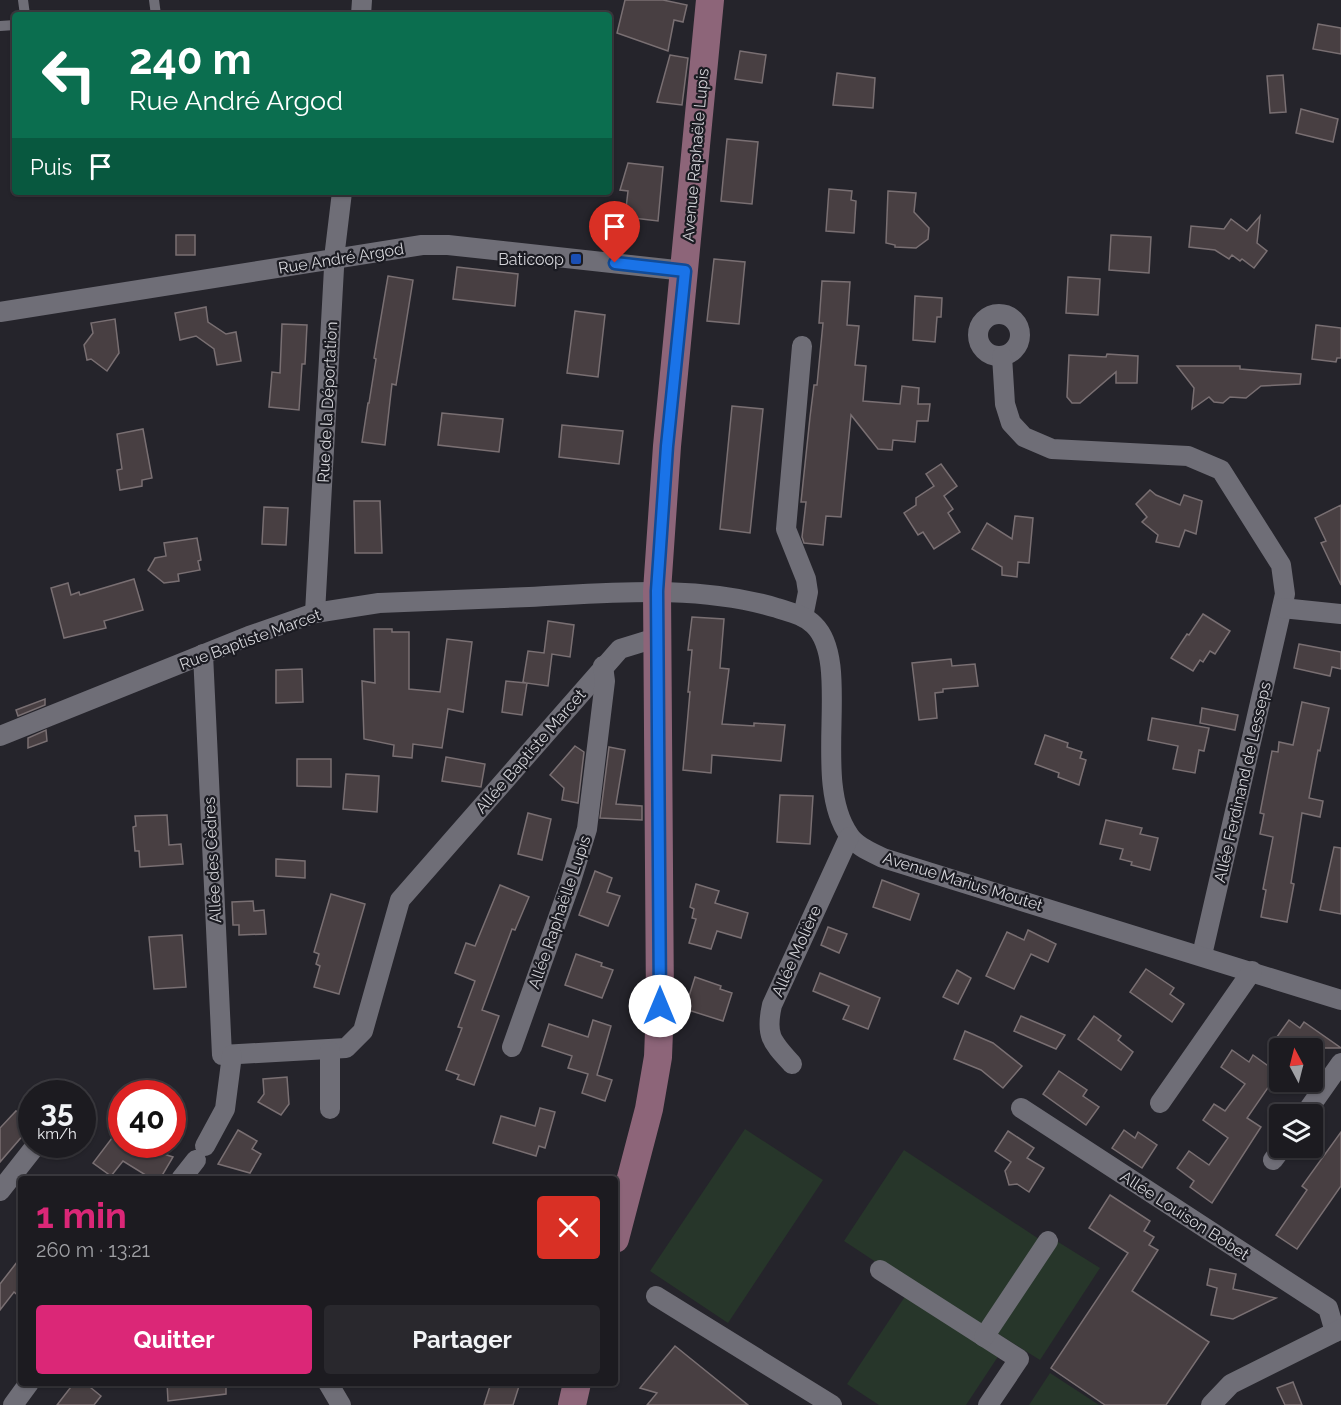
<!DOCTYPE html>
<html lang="fr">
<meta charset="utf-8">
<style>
body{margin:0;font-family:Raleway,sans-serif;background:#29282d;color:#f1f3f6;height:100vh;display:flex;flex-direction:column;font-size:22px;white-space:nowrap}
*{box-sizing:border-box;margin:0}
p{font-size:20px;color:#a0a1a5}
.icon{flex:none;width:33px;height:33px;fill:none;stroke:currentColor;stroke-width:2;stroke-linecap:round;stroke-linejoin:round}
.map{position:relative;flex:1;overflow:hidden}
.drawer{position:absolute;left:18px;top:1176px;width:600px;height:210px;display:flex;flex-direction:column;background:#1c1b20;border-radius:6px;box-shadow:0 2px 4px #0004,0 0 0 2px #3a393e}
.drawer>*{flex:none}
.banner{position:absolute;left:12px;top:12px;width:600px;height:183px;border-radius:6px;box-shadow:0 2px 4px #0004,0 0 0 2px #3a393e;background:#0b6e4f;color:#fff;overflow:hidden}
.needle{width:39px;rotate:353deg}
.controls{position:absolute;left:1269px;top:1038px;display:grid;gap:12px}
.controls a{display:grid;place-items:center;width:54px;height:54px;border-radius:6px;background:#1c1b20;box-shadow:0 2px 4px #0004,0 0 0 2px #3a393e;font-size:30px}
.speed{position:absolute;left:18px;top:1080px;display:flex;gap:12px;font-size:30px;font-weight:700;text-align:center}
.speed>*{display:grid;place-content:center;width:78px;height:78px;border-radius:50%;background:#1c1b20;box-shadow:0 2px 4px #0004,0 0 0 2px #3a393e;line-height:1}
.speed small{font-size:15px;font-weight:400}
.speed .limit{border:9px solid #d22;background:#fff;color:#111}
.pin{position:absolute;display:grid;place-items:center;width:51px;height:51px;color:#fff;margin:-62px -26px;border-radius:50% 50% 50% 0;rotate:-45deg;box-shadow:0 0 6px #0007}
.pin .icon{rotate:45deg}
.me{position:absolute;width:66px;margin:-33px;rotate:0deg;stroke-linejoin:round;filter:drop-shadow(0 0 4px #0008)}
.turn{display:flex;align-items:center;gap:21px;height:126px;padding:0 18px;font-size:27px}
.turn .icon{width:78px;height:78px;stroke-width:2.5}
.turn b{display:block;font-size:42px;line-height:51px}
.then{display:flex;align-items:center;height:57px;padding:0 18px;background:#0003;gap:12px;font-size:22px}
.round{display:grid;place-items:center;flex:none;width:63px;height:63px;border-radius:6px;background:#29282d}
.head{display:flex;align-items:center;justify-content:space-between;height:102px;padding:0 18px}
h1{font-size:36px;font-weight:700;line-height:45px;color:#db2777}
.primary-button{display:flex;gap:12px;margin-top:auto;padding:12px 18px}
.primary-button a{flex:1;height:69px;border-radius:6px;background:#db2777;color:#fff;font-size:24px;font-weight:700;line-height:69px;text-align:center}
.primary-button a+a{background:#29282d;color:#f1f3f6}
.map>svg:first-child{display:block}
</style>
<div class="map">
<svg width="1341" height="1405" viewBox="0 0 1341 1405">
<rect width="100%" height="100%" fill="#25242b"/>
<g fill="#27362a">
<polygon points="745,1129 823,1180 728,1323 650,1271"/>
<polygon points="904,1150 1042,1241 982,1332 844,1241"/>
<polygon points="1055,1240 1100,1268 1040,1360 992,1330"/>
<polygon points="908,1292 1001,1352 966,1405 879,1405 847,1384"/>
<polygon points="1050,1373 1099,1405 1029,1405"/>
</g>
<g fill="#483f42" stroke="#796f72" stroke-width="1.5">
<polygon points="625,0 663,0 687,5 683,22 674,20 668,51 617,33"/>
<polygon points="1318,24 1341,28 1341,54 1313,49"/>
<polygon points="740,51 766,55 762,83 735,79"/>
<polygon points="670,55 688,58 682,105 657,102"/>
<polygon points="837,73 875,78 873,108 833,105"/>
<polygon points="1283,75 1286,112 1270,113 1267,76"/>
<polygon points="1301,109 1338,119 1333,142 1296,133"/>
<polygon points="727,139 758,142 752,204 721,201"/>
<polygon points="628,163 663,167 658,221 625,217 628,191 620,190"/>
<polygon points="829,189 852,191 851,200 856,201 854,233 826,231"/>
<polygon points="888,191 916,193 914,212 929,228 928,239 916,248 895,247 895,245 886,243"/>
<polygon points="1260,216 1257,243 1267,251 1254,268 1242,259 1240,261 1232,255 1229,259 1215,250 1189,247 1191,226 1224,229 1231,219 1247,231"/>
<rect x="176" y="235" width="19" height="20"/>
<polygon points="1111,235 1151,237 1149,273 1109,270"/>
<polygon points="714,259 745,262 739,324 707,321"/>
<polygon points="457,267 518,274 515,306 453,299"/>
<polygon points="388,276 413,280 396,385 392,384 385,445 362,442 368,403 369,403 376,359 374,358"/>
<polygon points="1068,277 1100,279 1098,315 1066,313"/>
<polygon points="822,281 850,282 847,325 859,326 855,365 866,366 863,401 900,404 902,386 919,388 918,404 930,404 928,421 917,421 915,442 893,440 892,450 878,449 851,415 841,517 826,516 823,545 804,543 802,537 806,502 801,502 810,417 814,385 817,385 823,323 819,323"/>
<polygon points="915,296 942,298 941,317 937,317 935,342 913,340"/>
<polygon points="206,307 208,322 226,334 236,332 241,361 217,365 214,349 196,336 180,340 175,313"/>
<polygon points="575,311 605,315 598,377 567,373"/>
<polygon points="115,319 119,353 107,371 91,359 87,360 84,345 93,333 91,323"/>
<polygon points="282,324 307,325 305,364 302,364 299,410 269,407 272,372 280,373"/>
<polygon points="1316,325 1341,328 1341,358 1337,358 1336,362 1312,359"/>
<polygon points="1107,354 1138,356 1137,383 1116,383 1116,372 1080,403 1072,403 1067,397 1069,355 1106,357"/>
<polygon points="1177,366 1240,366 1240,369 1301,374 1300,384 1261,386 1246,398 1230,397 1223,403 1214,402 1209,397 1192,409 1194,388"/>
<polygon points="732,406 763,409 750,533 720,529"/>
<polygon points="442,413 503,419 499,452 438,445"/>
<polygon points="562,425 623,431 619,464 559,457"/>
<polygon points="143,429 152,478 142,480 142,486 120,490 117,470 122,469 117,434"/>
<polygon points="941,464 957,486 944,496 953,509 948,513 960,532 934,549 923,532 918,535 904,513 916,505 916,498 934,486 926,474"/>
<polygon points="1150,490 1156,495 1180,505 1184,495 1202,501 1196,534 1185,530 1179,547 1156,542 1158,535 1142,522 1147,517 1136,504"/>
<polygon points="354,501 380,501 382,553 355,553"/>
<polygon points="1341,505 1341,585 1321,543 1326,541 1315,518"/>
<polygon points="264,507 288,508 286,545 262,544"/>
<polygon points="1015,516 1033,518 1029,563 1018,562 1017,577 1002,575 1002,567 972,549 987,523 1012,539"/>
<polygon points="197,538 201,560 198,561 200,570 178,574 179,581 164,583 148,570 155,558 166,556 164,543"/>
<polygon points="134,579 143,610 104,621 106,628 64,638 51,588 68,583 71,595 79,592 80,595"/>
<polygon points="1203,614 1230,631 1215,654 1210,651 1203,662 1200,660 1193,671 1171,658 1187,634 1189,635"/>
<polygon points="692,617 724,619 720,668 729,669 722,724 754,726 754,723 785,725 781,761 712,755 711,773 683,770 690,692 688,692 692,650 688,650"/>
<polygon points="548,621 574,625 570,657 552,654 548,686 527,683 522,715 502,712 506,681 526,683 523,682 528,651 544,653"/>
<polygon points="374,629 392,629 392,632 409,632 409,689 440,692 447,639 472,642 463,712 448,709 442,748 413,744 412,758 393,756 394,745 364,739 362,681 375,683"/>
<polygon points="1299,644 1341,652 1341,669 1332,667 1330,676 1294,668"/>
<polygon points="951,659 952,666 975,664 978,686 943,689 943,692 935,693 937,718 919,720 912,663"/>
<polygon points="302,669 303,702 276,703 276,670"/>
<polygon points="45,699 45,705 18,716 16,710"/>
<polygon points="1302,702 1329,708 1320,751 1318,750 1309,798 1323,801 1320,817 1302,813 1291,883 1294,884 1287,922 1261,917 1266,890 1263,889 1273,837 1260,834 1264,814 1260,813 1272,751 1278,752 1279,742 1293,745"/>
<polygon points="1202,708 1238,715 1235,730 1200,723"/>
<polygon points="1152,718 1209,728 1204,751 1199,750 1195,773 1173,769 1178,746 1148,740"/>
<polygon points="46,730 47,741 28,748 28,738"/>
<polygon points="1045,735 1068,743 1067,747 1082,752 1080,758 1086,760 1079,785 1058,777 1059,773 1035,764"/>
<polygon points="575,746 584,752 578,803 562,800 564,788 550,775"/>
<polygon points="609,747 625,750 616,804 642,806 642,820 600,818"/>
<polygon points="446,757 485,764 481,787 442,781"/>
<polygon points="297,759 331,759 331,787 297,786"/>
<polygon points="346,774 379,776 377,812 343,809"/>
<polygon points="780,795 813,796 810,844 777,842"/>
<polygon points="528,813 551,819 542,860 518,854"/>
<polygon points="167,815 169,845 181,844 183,864 140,867 139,851 135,851 133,827 136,826 135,816"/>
<polygon points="1106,820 1142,828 1140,834 1158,838 1150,870 1131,865 1132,862 1120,859 1123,849 1100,844"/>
<polygon points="1334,847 1341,848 1341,914 1320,910"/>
<polygon points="276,859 305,861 305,878 276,876"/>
<polygon points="595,871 612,878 607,892 620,896 608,926 579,915"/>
<polygon points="882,880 919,894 910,920 873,907"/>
<polygon points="696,884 719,891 715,903 748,913 741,938 717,931 711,949 689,943 696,919 692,918 694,909 690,907"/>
<polygon points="500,885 529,897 515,930 512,929 482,1010 499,1016 474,1085 457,1079 459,1075 446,1070 462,1028 458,1027 475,981 455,973 466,943 475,946"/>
<polygon points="331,894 365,904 339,994 314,987 320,966 316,964 319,954 314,952"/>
<polygon points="253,901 254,911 264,910 266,934 239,935 239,925 233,925 232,902"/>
<polygon points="828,927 847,934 839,953 821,945"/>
<polygon points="1028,930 1056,944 1048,962 1031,954 1014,989 986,976 1007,932 1024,940"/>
<polygon points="182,935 186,987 154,989 149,937"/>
<polygon points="576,954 602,963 601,966 613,970 602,998 565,985"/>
<polygon points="1146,969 1174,988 1170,994 1184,1004 1172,1022 1130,992"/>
<polygon points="957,970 971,978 958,1004 943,997"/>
<polygon points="820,973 880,998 868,1029 843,1019 849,1006 813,991"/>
<polygon points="695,977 721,986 720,989 732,993 723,1021 685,1009"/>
<polygon points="1021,1016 1042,1025 1065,1035 1056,1049 1014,1031"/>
<polygon points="1094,1016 1121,1036 1118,1040 1133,1052 1121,1070 1078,1039"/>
<polygon points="593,1020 611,1026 597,1075 612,1080 605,1101 582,1093 588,1074 568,1068 572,1056 542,1046 549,1024 588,1037"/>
<polygon points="1289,1020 1300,1028 1304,1022 1341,1048 1269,1048"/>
<polygon points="965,1031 993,1043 1022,1066 1003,1088 981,1070 954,1059"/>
<polygon points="1232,1050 1249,1062 1253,1055 1278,1073 1247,1118 1261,1127 1212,1203 1190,1187 1194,1181 1177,1168 1189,1151 1209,1165 1228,1138 1203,1120 1214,1104 1225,1111 1245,1084 1221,1067"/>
<polygon points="1059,1071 1087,1090 1083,1096 1099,1107 1086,1125 1043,1094"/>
<polygon points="287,1077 289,1104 281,1115 258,1102 264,1094 263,1079"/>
<polygon points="540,1108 555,1112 545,1148 539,1146 536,1156 493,1143 501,1116 535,1126"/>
<polygon points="16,1111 32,1117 32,1125 0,1162 0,1128"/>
<polygon points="238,1130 257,1141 252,1149 261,1154 250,1173 218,1164"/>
<polygon points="1124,1130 1135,1138 1138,1132 1157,1145 1142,1168 1112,1148"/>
<polygon points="1008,1131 1034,1148 1027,1158 1044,1168 1029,1192 1017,1184 1009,1185 1005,1171 1011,1162 995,1151"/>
<polygon points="1341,1132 1341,1186 1297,1249 1276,1235 1307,1190 1302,1186"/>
<polygon points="112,1138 122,1141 122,1144 133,1144 173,1157 160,1179 152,1179 123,1161 111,1176 93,1163"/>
<polygon points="1110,1195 1150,1221 1144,1231 1154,1237 1149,1245 1158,1250 1132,1291 1209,1342 1166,1405 1105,1405 1051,1368 1128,1253 1089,1228"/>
<polygon points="21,1257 21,1298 14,1292 0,1310 0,1284"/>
<polygon points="1210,1269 1236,1274 1233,1289 1276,1298 1233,1319 1211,1315 1217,1288 1207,1285"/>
<polygon points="675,1346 748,1405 647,1405 657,1393 640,1388"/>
<polygon points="1293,1382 1302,1405 1285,1405 1277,1388"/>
<polygon points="74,1383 85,1383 101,1396 94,1405 57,1405"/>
<polygon points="167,1383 226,1383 226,1394 168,1401"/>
<polygon points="491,1383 520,1383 513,1405 484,1405"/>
</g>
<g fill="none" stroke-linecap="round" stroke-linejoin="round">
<g stroke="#6f6e77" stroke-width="10">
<polyline points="23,0 25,15"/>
<polyline points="154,0 156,15"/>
<polyline points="0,26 15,25"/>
</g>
<g stroke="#6f6e77" stroke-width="20">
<polyline points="361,15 362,0"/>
<polyline points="0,312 422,245 448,245 685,271"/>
<circle cx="999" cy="335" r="21"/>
<polyline points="802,346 786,529 806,579 808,592 803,617"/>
<polyline points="1002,356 1005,404 1011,423 1024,437 1052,449 1188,456 1221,470 1281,565 1285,594 1202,955"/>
<polyline points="1282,608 1341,614"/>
<polyline points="315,613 335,250 342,192"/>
<polyline points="203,654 222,1055 346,1048 363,1031 400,900 620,649 646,641 658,640"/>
<path d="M 0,736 L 249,636 L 315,613 L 379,603 C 429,601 479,599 529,597 C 611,593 697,584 777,608 C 789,612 804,615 814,625 C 853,663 810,780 849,835 C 856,846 871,852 883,858 L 1341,1000"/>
<polyline points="512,1047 570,884 587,829 605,681 603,666"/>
<polyline points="330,1051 330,1109"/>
<path d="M 792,1064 C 772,1042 765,1036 772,1005 L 849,837"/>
<polyline points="1160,1103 1252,971"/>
<polyline points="1021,1108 1328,1308 1335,1332"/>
<polyline points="1305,1114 1341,1063"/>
<polyline points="205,1146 225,1109 232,1055"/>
<polyline points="1273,1160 1282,1148"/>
<polyline points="181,1179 196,1160"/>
<polyline points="0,1191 37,1144"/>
<polyline points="880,1270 1019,1359 988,1405"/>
<polyline points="656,1296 832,1405"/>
<polyline points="984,1337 1048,1241"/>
<polyline points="328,1383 341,1405"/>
<polyline points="13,1405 29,1383"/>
<polyline points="1211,1405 1231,1384 1341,1329"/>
</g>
<g stroke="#8d6579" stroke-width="28">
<polyline points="615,1239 649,1109 658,1057 660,1006 657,591 667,446 710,0"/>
<polyline points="572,1405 577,1383"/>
</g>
</g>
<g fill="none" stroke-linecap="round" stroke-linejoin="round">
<g stroke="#114b97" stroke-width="15">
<polyline id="route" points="615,263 685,271 667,446 657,591 660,1006"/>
</g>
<use href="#route" stroke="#1a73e8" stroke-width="10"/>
</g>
<rect fill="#1a4fb4" stroke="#1b1b22" stroke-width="2" x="570" y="253" width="12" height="12" rx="3"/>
<g text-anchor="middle" stroke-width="4.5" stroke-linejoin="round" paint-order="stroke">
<g font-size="16" fill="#d4d4d9" stroke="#1b1b22">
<text transform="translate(695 155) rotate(-85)" y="6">Avenue Raphaële Lupis</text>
<text transform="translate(341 258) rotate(-9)" y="6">Rue André Argod</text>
<text transform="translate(327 402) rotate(-87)" y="6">Rue de la Déportation</text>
<text transform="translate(250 639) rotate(-20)" y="6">Rue Baptiste Marcet</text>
<text transform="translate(530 751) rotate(-49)" y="6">Allée Baptiste Marcet</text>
<text transform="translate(1242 782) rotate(-77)" y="6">Allée Ferdinand de Lesseps</text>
<text transform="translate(212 860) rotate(-93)" y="6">Allée des Cèdres</text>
<text transform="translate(963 881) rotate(17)" y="6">Avenue Marius Moutet</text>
<text transform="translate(559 912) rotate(-71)" y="6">Allée Raphaëlle Lupis</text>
<text transform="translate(796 951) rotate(-66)" y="6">Allée Molière</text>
<text transform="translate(1185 1215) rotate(33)" y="6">Allée Louison Bobet</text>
</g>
<g font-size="16" fill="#d4d4d9" stroke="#1b1b22" text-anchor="end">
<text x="564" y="265">Baticoop</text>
</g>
</g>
</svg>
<div class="controls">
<a><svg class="needle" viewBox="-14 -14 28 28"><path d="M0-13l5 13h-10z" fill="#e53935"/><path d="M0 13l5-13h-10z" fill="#a0a1a5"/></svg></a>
<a><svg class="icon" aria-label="layers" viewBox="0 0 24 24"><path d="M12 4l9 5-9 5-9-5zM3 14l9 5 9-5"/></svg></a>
</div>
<div class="speed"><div>35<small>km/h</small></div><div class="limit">40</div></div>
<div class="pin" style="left:615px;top:263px;background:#d93025"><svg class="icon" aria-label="arrive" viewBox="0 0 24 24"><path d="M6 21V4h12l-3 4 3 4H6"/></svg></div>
<svg class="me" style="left:660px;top:1006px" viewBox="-20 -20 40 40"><circle r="19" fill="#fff"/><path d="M0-13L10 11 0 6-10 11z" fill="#1a73e8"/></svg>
<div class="banner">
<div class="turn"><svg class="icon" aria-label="left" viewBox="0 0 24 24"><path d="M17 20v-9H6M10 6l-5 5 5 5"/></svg><div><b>240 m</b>Rue André Argod</div></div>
<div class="then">Puis<svg class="icon" aria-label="arrive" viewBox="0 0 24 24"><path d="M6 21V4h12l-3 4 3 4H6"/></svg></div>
</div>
<section class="drawer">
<div class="head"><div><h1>1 min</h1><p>260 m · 13:21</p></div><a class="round" style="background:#d93025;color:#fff"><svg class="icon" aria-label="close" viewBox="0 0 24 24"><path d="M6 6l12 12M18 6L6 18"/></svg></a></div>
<div class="primary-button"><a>Quitter</a><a>Partager</a></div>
</section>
</div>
